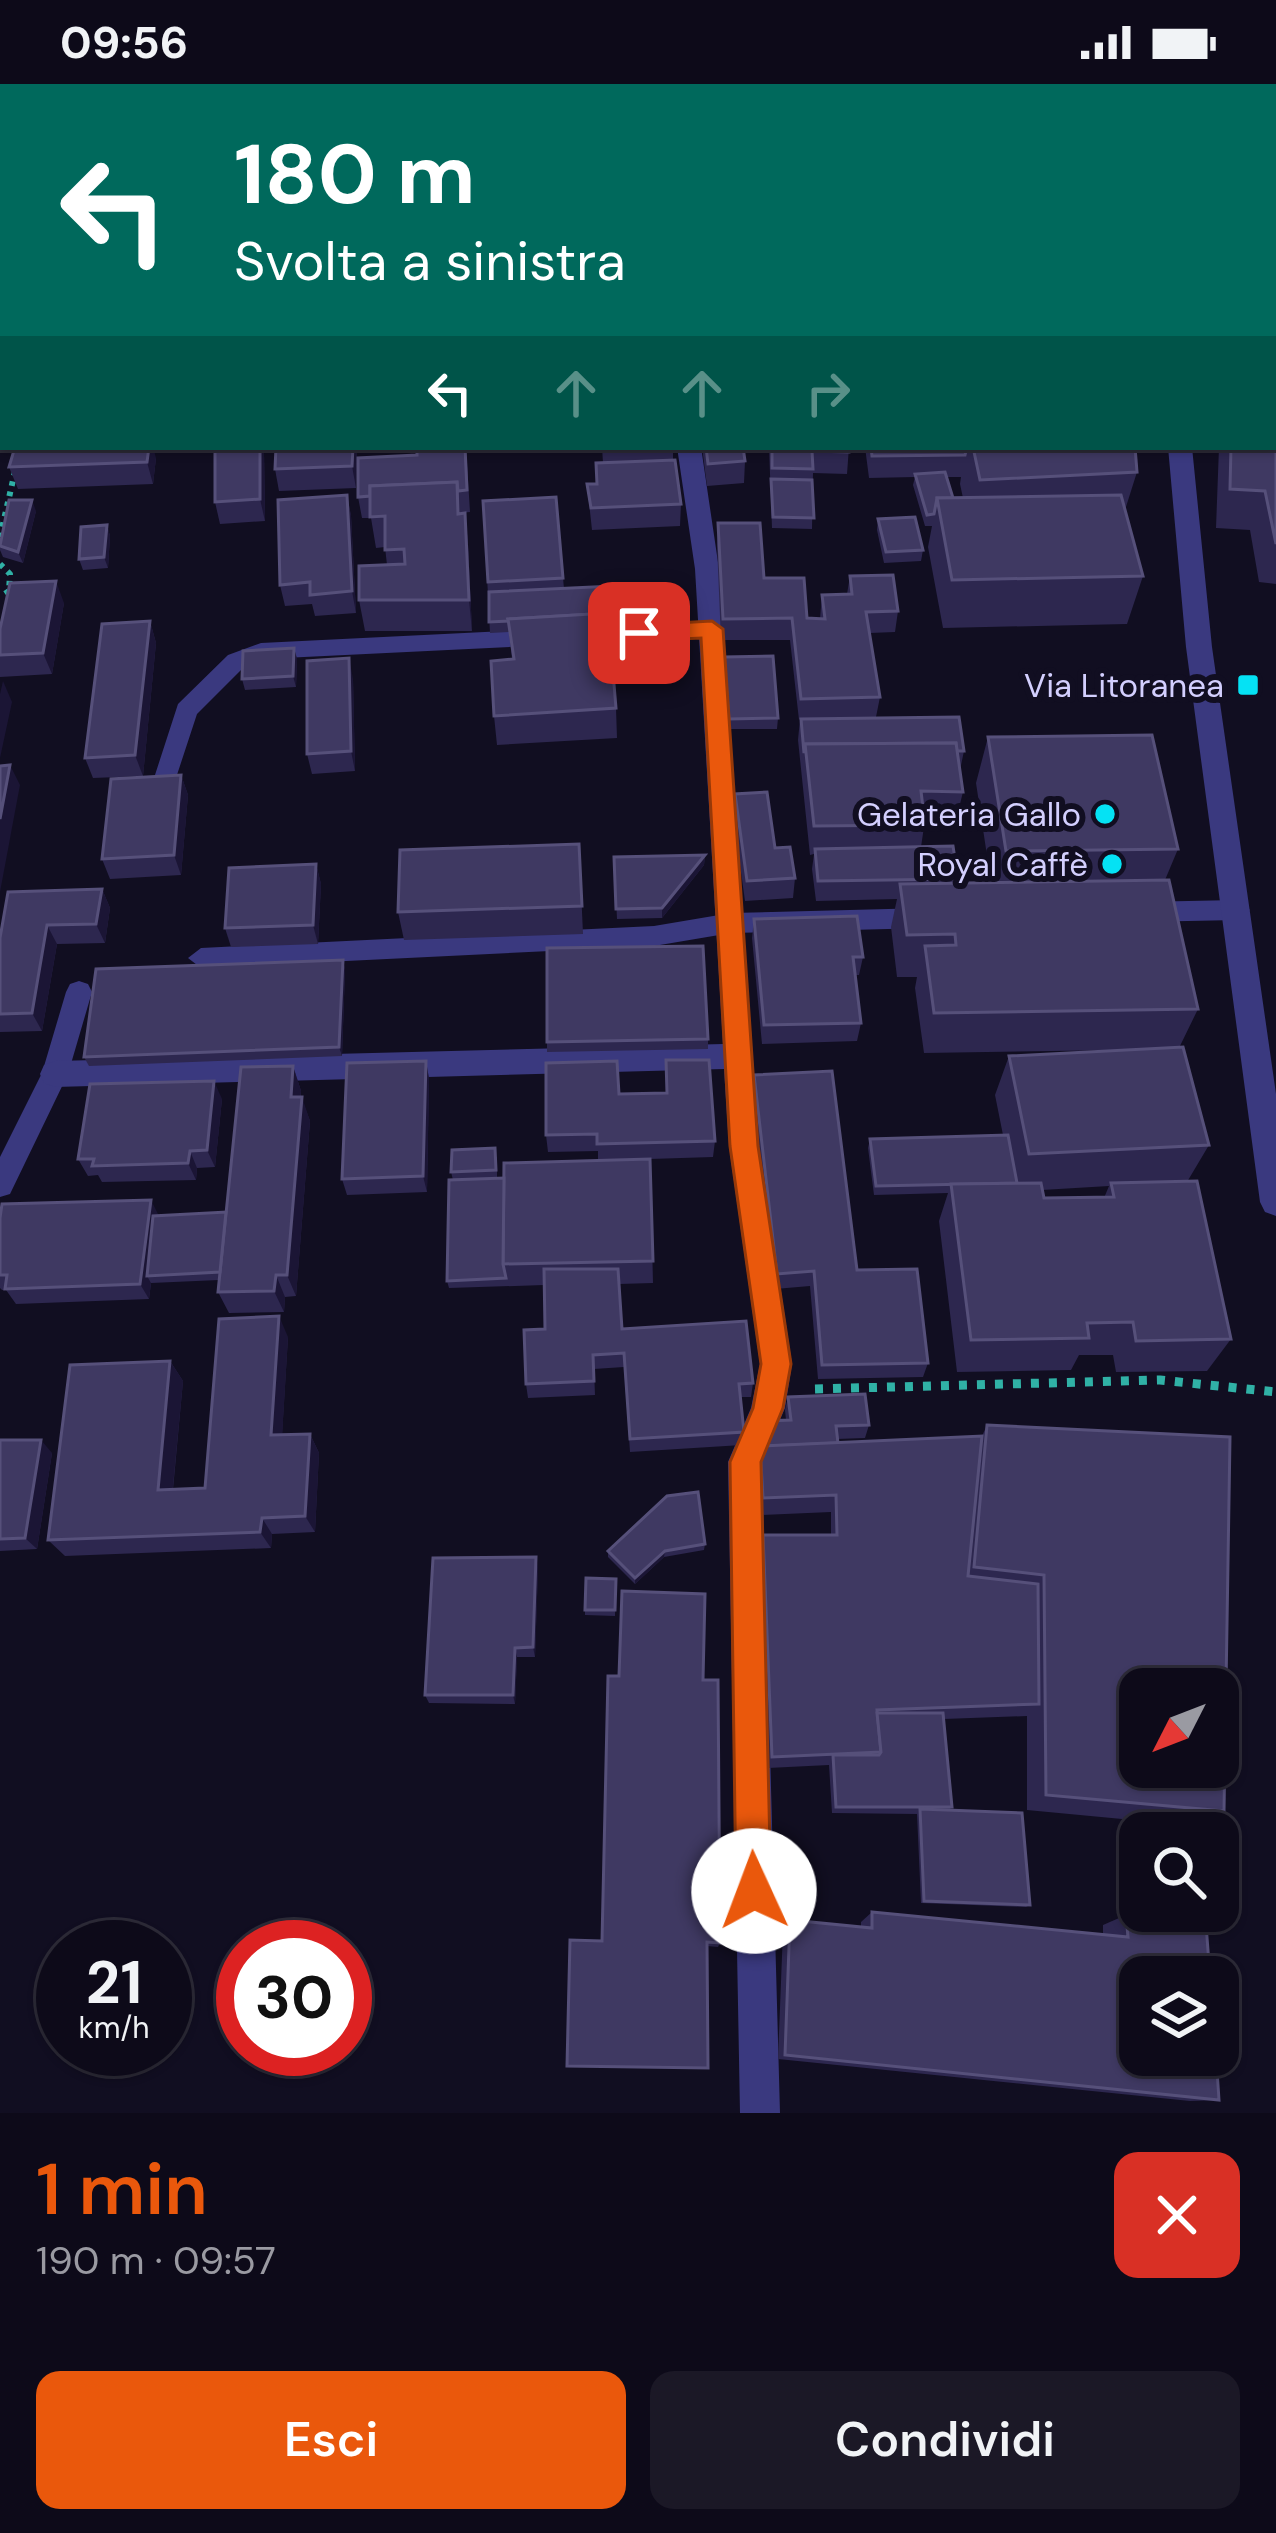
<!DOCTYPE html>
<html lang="it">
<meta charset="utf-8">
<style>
body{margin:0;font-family:"DM Sans",sans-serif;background:#1b1826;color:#f1f3f6;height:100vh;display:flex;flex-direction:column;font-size:45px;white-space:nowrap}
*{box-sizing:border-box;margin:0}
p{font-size:39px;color:#9a9aa2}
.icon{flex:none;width:66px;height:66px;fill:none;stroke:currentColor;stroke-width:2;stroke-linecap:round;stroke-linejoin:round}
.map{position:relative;height:2029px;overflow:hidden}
.drawer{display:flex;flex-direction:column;background:#0d0a19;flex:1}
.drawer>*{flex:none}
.banner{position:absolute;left:0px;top:0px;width:1278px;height:366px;box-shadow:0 3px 9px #0004,0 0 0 3px #2d2b38;background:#00695c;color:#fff;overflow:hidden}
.needle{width:78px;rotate:228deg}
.buttons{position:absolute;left:1119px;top:1584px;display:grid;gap:24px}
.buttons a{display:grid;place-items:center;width:120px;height:120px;border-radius:24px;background:#0d0a19;box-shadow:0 3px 9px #0004,0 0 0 3px #2d2b38;font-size:60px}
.speed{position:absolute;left:36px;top:1836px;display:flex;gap:24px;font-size:60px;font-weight:700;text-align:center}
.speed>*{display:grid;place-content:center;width:156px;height:156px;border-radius:50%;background:#0d0a19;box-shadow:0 3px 9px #0004,0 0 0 3px #2d2b38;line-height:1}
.speed small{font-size:30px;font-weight:400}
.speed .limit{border:18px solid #d22;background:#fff;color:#111}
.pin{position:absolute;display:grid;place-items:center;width:102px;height:102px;color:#fff;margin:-51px;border-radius:24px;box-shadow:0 6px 18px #0006}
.me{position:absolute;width:132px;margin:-66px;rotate:358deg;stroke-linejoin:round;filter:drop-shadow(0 0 9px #0008)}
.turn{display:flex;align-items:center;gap:42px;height:252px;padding:0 36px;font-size:54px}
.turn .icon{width:156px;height:156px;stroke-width:2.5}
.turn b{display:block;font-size:84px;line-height:102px}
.lanes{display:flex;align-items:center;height:114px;padding:0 36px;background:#0003;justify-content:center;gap:60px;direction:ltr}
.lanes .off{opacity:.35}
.round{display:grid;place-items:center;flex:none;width:126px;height:126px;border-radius:24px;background:#1b1826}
.summary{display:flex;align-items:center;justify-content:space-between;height:204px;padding:0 36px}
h1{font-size:72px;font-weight:600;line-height:90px;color:#ea580c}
.action{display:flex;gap:24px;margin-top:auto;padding:24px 36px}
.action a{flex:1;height:138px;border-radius:24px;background:#ea580c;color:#fff;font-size:48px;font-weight:600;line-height:138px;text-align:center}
.action a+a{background:#1b1826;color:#f1f3f6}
.status{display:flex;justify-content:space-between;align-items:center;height:84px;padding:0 60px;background:#0d0a19;direction:ltr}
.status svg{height:33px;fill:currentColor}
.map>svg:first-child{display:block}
</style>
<div class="status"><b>09:56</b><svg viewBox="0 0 49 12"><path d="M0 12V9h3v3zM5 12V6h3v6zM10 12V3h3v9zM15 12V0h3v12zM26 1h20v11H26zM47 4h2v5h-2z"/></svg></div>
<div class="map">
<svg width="1276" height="2029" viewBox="0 0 1276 2029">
<rect width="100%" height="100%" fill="#110e21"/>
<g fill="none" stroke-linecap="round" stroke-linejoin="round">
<g stroke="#30b1a6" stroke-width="6" stroke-dasharray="4.5 6" stroke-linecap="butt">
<polyline points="327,0 352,3"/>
<polyline points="0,453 16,383"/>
<polyline points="0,480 10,490 9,507 0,513"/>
</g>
<polyline stroke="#30b1a6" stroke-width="9" stroke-dasharray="8 10" stroke-linecap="butt" points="815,1305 1160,1296 1276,1308"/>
<g fill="#3a397f" fill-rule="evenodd">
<polygon points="863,0 881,0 882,3 864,3"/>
<polygon points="712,537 723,545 712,553 263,575 244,583 197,630 174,700 166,703 154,694 178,620 228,571 261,559"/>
<polygon points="1237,816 1250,826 1237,836 1139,838 1126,828 1139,818"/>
<polygon points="927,824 940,834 927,844 731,849 654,862 201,884 188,874 201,864 654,842 731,829"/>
<polygon points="79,897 88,900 92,908 68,990 10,1110 0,1113 0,1073 42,989 66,908 70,900"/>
</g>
<g fill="#3a397f" fill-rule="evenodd">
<rect x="473" y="0" width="20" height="3"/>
<rect x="575" y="0" width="20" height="3"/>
<polygon points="1020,0 1040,0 1041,3 1021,3"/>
<rect x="0" y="33" width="3" height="12"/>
<polygon points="677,363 701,363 719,485 759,1062 792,1280 785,1324 762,1378 780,2029 740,2029 728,1378 751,1324 760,1280 729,1062 724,985 55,1003 44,999 40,990 44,981 55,977 723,960 695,485"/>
</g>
<g fill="#3a397f" fill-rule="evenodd">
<polygon points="1230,0 1250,0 1229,3"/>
<polygon points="1168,363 1192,363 1212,563 1276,1010 1276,1132 1265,1128 1260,1118 1186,563"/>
</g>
<g stroke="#05e2f4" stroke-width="9">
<g id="rail">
<polyline points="0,255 3,245"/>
<polyline points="0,329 3,318"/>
</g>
</g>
<use href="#rail" stroke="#110e21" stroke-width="6" stroke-dasharray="20" stroke-linecap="butt"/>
</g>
<g fill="#2d274f" fill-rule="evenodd">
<polygon points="387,0 467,0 466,3 386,3"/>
<polygon points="1042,0 1178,0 1178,3 1043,3"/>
<polygon points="1276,268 1276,500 1259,498 1250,446 1216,444 1219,363 1275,363"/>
<polygon points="276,363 357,363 356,404 279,407 275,385"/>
<polygon points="466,363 470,428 460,429 465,429 468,460 472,547 365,547 359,516 387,481 385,463 376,464 371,434 362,434 358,413 417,371"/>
<polygon points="602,363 673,363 673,376 681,420 680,442 592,446 587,400 597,400 603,379"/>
<polygon points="702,363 743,363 745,377 744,399 707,402"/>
<polygon points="769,363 849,363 847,390 813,389 812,445 772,444"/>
<path d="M 865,363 L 1135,363 L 1137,388 L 1125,426 L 1143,492 L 1127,540 L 943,544 L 928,463 L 932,442 L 925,442 L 913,401 L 915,393 L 869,394 ZM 947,393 L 961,393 L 960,400 L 963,414 L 953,414 Z"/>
<polygon points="264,367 265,437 220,440 215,418"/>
<polygon points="156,374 153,400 18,405 9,383"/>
<polygon points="347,411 351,432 356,529 315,532 312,520 285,522 280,501"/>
<polygon points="556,413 564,505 613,502 616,543 609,543 616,624 617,654 497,661 494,632 512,575 509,548 490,549 483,417"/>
<polygon points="36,427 23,479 3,473 0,466 0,454"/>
<polygon points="878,435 923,466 921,477 884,479 877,446"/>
<path d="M 718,439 L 764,494 L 807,534 L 820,535 L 822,511 L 847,510 L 850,492 L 898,527 L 895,548 L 870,549 L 880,613 L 876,633 L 964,667 L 960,686 L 963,708 L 956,736 L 925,736 L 921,763 L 958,795 L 957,799 L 991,798 L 976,699 L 988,653 L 1178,765 L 1165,796 L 1198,925 L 1179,964 L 1209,1061 L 1187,1098 L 1231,1255 L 1207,1287 L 1116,1288 L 1113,1271 L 1079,1271 L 1071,1286 L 957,1288 L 939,1137 L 948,1109 L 874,1111 L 868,1064 L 870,1055 L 1003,1051 L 995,1011 L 1009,972 L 1124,966 L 924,969 L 915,904 L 917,893 L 897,893 L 891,843 L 897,815 L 816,817 L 812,785 L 814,770 L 810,771 L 798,656 L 800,635 L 799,636 L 790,556 L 721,556 L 717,461 ZM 1109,1102 L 1104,1114 L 1044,1114 L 1042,1106 Z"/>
<polygon points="107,441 110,452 108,484 83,486 79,475"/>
<polygon points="64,519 52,590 0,593 0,545"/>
<polygon points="150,537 156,559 143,692 93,694 85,674"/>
<polygon points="294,564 297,575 296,603 245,606 242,595"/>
<polygon points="724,573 778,634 777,645 729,645"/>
<polygon points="353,595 355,687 312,690 307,670"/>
<polygon points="181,691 188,711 181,791 110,795 102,775"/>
<polygon points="735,710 795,794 793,814 745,817 733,730"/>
<polygon points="579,760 583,850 404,856 398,828"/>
<polygon points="705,771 704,781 662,834 617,835 614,773"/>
<polygon points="316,780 321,800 318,860 231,863 225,844"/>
<polygon points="102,805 110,824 105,859 57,860 42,947 0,948 0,854"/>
<polygon points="754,835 863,873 859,891 855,891 861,939 857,957 762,960 752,854"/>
<polygon points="343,876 345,886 342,972 89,982 84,973"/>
<polygon points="708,955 708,965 547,968 547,958"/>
<polygon points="666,976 715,1057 713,1073 650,1075 653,1199 619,1200 622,1245 753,1299 751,1313 741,1313 744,1348 742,1361 630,1368 624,1283 594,1285 595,1311 528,1314 526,1300 545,1245 544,1201 449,1204 447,1197 453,1096 451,1088 497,1073 497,1094 598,1076 598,1067 548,1068 546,1051 619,1010 666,1009"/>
<polygon points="426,977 429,995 427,1108 347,1111 342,1095"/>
<polygon points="293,982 301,1007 301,1013 310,1037 296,1212 285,1213 284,1228 229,1229 218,1208 219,1196 151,1199 149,1215 16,1220 6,1206 2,1206 0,1204 0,1134 159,1131 226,1128"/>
<polygon points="754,991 857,1186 928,1279 923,1293 818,1295 810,1202 775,1205 752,1008"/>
<polygon points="222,1015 215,1083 197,1084 196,1096 102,1098 98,1091 88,1092 78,1075"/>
<polygon points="288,1253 282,1351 310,1350 319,1369 315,1448 272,1450 271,1464 65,1472 48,1456 170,1277 183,1297 173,1405 205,1404"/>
<polygon points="788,1313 869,1341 865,1354 837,1355 838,1359 982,1352 987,1341 1224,1727 1196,1742 1027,1726 1027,1632 944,1635 952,1723 949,1726 1030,1821 1026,1823 921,1819 917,1730 832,1729 829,1681 768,1684 759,1467 763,1451 831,1451 831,1428 760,1431 757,1380 760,1362 763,1362 762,1350 764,1337 786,1336 785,1326"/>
<polygon points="0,1356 52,1369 37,1465 0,1467"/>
<polygon points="705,1460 704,1466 664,1473 635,1500 608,1473 608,1467"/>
<polygon points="538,1484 535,1573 517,1573 515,1620 429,1619 425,1611"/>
<polygon points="616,1495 615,1532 585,1531 585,1526"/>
<polygon points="872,1828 1103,1851 1103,1841 1126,1831 1219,2016 1190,2017 778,1975 783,1846 790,1836 861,1843 861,1838"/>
<polygon points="602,1857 720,1859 718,1863 707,1862 708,1984 567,1982"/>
</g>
<g fill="#1b1535">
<polygon points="3,112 3,134 0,142 0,120"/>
<polygon points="149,363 153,363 156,374 153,400 147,378"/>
<polygon points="260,363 263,363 264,367 265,437 260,415"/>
<polygon points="353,363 357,363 356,404 352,382"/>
<polygon points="347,411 351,432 356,529 352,507"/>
<polygon points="32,416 36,427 23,479 18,468"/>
<polygon points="465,429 468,460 472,547 469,516"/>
<polygon points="107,441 110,452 108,484 104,473"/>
<polygon points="56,497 64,519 52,590 43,569"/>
<polygon points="150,537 156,559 143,692 135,671"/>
<polygon points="294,564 297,575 296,603 293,592"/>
<polygon points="349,574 353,595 355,687 351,667"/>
<polygon points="3,597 12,618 0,674 0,610"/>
<polygon points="10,681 20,701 0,808 0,735"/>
<polygon points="181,691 188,711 181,791 174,771"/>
<polygon points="705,771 704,781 662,834 662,824"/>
<polygon points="316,780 321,800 318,860 313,841"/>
<polygon points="102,805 110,824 105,859 96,840"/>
<polygon points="47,841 57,860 42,947 32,929"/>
<polygon points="343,876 345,886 342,972 339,963"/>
<polygon points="426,977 429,995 427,1108 423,1092"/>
<polygon points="293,982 301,1007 299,1038 291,1013"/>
<polygon points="214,997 222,1015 215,1083 207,1066"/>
<polygon points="302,1013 310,1037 296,1212 287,1191"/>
<polygon points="190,1067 197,1084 196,1096 188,1079"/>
<polygon points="151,1116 159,1132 147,1192 151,1199 149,1215 140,1200"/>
<polygon points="276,1191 285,1213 284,1228 274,1207"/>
<polygon points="279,1232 288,1253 281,1370 271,1351"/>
<polygon points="170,1277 183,1297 171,1423 158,1406"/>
<polygon points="310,1350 319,1369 315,1448 305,1432"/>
<polygon points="41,1356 52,1369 37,1465 25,1454"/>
<polygon points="262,1434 272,1450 271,1464 260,1448"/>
<polygon points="665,1467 664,1473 635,1500 635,1494"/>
<polygon points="536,1473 538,1484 535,1573 533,1563"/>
<polygon points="515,1564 517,1573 515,1620 513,1611"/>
</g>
<g fill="#3f3962" stroke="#56507a" stroke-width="3" fill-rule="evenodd">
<polygon points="119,0 155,0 154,3 118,3"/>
<rect x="160" y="0" width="22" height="3"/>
<polygon points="353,0 383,0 383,3 352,3"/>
<polygon points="387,0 404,0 404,3 386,3"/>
<polygon points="404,0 439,0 438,3 404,3"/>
<rect x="491" y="0" width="80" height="3"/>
<rect x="594" y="0" width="77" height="3"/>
<rect x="679" y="0" width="30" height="3"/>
<polygon points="723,0 770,0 770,3 724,3"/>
<polygon points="284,1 333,2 284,3"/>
<rect x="1275" y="41" width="1" height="185"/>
<polygon points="3,47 3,112 0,120 0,55"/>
<polygon points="1275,268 1276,268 1276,460 1265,407 1230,405 1231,363 1275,363"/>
<polygon points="15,363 149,363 147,378 9,383"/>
<polygon points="215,363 260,363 260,415 215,418"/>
<polygon points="276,363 353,363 352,382 275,385"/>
<polygon points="417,363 465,363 467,406 458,407 457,398 370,402 370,412 358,413 358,374 417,371"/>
<polygon points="706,363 743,363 745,377 708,380"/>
<polygon points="772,363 849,363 849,368 812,367 813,385 772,384"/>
<polygon points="871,363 967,363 965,371 872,372"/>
<polygon points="973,363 1135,363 1137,388 980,396"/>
<polygon points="675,376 681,420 591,424 587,400 597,400 596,379"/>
<polygon points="945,388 953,414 937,414 934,430 927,431 915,390"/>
<polygon points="771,395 812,396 814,434 773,433"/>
<polygon points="457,398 458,430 465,429 469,516 359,516 359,482 405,480 404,465 385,466 385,432 370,433 370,402"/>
<polygon points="347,411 352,507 310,511 310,498 280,501 278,416"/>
<polygon points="1121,411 1143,492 952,496 937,414"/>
<polygon points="556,413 563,494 488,498 483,417"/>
<polygon points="9,416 32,416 18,468 0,462"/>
<polygon points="915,433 923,466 886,468 878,435"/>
<polygon points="718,439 760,439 764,494 804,494 807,534 825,535 822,511 852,510 850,492 893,491 898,527 866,528 880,613 801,615 792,534 723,535"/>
<polygon points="107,441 104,473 79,475 81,443"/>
<polygon points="56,497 43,569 0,571 0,545 10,499"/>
<polygon points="613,502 616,532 608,532 608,529 508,535 509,537 489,538 489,508"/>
<polygon points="608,529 616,624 494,632 491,577 514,575 508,535"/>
<polygon points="150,537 135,671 85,674 102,540"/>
<polygon points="294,564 293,592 242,595 243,567"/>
<polygon points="773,572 778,634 729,635 724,573"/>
<polygon points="349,574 351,667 307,670 307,577"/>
<polygon points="959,633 964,667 957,667 956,659 805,660 804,669 801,635"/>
<polygon points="1152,651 1178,765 1006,767 988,653"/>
<polygon points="956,659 963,708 921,707 925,741 814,742 805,660"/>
<polygon points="10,681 0,735 0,682"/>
<polygon points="181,691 174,771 102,775 111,695"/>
<polygon points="767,708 775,764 790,763 795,794 747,797 735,710"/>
<polygon points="579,760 582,822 398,828 400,766"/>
<polygon points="953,762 958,795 818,797 815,765"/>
<polygon points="705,771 662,824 616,825 614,773"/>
<polygon points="316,780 313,841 225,844 229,784"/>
<polygon points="1169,796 1198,925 934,929 925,862 956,861 955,850 907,851 900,800"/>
<polygon points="102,805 96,840 47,841 32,929 0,930 0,854 8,808"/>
<polygon points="857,832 863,873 853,873 861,939 764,941 754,835"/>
<polygon points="703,862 708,955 547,958 547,864"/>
<polygon points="343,876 339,963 84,973 96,885"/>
<polygon points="1183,963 1209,1061 1029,1070 1009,972"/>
<polygon points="666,976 709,976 715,1057 597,1060 597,1050 546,1051 546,979 617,977 619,1010 667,1009"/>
<polygon points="426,977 423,1092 342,1095 347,979"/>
<polygon points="293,982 291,1013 302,1013 287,1191 276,1191 274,1207 218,1208 241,983"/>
<polygon points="832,987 857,1186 917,1185 928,1279 822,1281 814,1187 777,1190 754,991"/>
<polygon points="214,997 207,1066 190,1067 188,1079 92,1082 94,1075 78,1075 90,1000"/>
<polygon points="1008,1051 1017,1099 876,1102 870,1055"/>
<polygon points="495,1064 496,1086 451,1088 452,1066"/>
<polygon points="650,1075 653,1177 503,1180 504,1079"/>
<polygon points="504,1094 503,1180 506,1194 447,1197 449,1096"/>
<polygon points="1197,1097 1231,1255 1136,1257 1133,1238 1087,1239 1089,1254 971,1256 951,1100 1041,1099 1044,1114 1114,1113 1111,1099"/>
<polygon points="151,1116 140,1200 5,1205 7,1191 0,1191 0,1134 2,1120"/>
<polygon points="226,1128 220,1188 147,1192 153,1132"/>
<polygon points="544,1185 618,1185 622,1245 746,1237 753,1299 739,1300 744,1348 630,1355 624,1269 593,1271 594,1297 526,1300 524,1246 545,1245"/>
<polygon points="279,1232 271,1351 310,1350 305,1432 262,1434 260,1448 48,1456 70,1281 170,1277 158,1406 205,1404 219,1235"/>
<polygon points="865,1310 869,1341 836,1342 838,1359 766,1362 764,1337 791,1336 788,1313"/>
<path d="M 987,1341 L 1230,1353 L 1224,1727 L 1046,1711 L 1044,1491 L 974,1483 ZM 1140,1605 L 1218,1605 L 1218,1683 L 1140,1683 Z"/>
<polygon points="982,1352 968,1492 1038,1500 1039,1620 877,1626 881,1668 772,1673 763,1451 837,1451 836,1411 763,1414 760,1362"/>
<polygon points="0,1356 41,1356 25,1454 0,1455"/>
<polygon points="698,1408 705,1460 665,1467 635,1494 608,1467 667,1412"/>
<polygon points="536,1473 533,1563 515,1564 513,1611 425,1611 433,1474"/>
<polygon points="586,1494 616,1495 615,1526 585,1526"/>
<polygon points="622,1507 705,1510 703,1596 718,1596 720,1859 707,1858 708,1984 567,1982 570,1856 602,1857 608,1592 619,1592"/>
<polygon points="877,1629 943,1629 952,1723 836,1723 833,1671 879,1671 881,1668"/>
<polygon points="920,1725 1022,1729 1030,1821 924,1817"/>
<polygon points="872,1828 1128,1853 1126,1831 1206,1840 1210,1893 1140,1893 1140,1971 1216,1971 1219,2016 785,1971 790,1836 872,1844"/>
</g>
<polygon fill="#ea580c" stroke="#983908" stroke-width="3" points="712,537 723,545 758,1062 791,1280 783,1324 761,1378 771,1807 766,1819 754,1824 742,1819 736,1807 730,1378 753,1324 761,1280 730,1062 701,554 639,557 628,549 639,541"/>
<g fill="#05e2f4" stroke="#110e21" stroke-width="4.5">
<rect x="1236" y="589" width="24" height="24" rx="6"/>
<circle cx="1105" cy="730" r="12"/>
<circle cx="1112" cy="780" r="12"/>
</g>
<g text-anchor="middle" stroke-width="12" stroke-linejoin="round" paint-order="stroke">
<g font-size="33" fill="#d3cffe" stroke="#110e21" text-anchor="end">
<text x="1224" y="613">Via Litoranea</text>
<text x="1081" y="742">Gelateria Gallo</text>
<text x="1088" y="792">Royal Caffè</text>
</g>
</g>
</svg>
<div class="buttons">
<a><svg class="needle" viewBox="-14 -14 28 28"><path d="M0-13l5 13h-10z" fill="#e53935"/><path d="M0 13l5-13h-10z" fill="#9a9aa2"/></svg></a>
<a><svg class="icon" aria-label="search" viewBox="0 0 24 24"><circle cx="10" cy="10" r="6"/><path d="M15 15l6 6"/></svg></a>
<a><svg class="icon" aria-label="layers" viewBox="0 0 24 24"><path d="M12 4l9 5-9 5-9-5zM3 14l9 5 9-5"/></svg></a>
</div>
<div class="speed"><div>21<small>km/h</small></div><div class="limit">30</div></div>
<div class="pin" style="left:639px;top:549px;background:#d93025"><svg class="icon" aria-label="arrive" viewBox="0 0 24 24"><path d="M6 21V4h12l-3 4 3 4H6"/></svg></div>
<svg class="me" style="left:754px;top:1807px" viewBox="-20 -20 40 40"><circle r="19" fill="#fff"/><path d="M0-13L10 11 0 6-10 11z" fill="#ea580c"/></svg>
<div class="banner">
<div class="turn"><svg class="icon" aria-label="left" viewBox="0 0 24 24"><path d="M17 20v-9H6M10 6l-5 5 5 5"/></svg><div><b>180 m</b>Svolta a sinistra</div></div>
<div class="lanes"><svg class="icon" aria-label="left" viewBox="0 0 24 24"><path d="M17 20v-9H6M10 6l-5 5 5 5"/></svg><svg class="icon off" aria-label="ahead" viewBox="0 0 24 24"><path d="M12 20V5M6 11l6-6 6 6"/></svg><svg class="icon off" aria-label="ahead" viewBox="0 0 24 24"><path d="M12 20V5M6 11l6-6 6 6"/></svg><svg class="icon off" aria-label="right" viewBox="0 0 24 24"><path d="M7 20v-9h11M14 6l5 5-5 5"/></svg></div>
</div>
</div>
<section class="drawer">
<div class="summary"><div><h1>1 min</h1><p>190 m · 09:57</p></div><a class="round" style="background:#d93025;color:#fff"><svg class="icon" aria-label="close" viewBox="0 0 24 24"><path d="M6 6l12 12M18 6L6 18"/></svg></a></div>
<div class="action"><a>Esci</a><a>Condividi</a></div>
</section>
